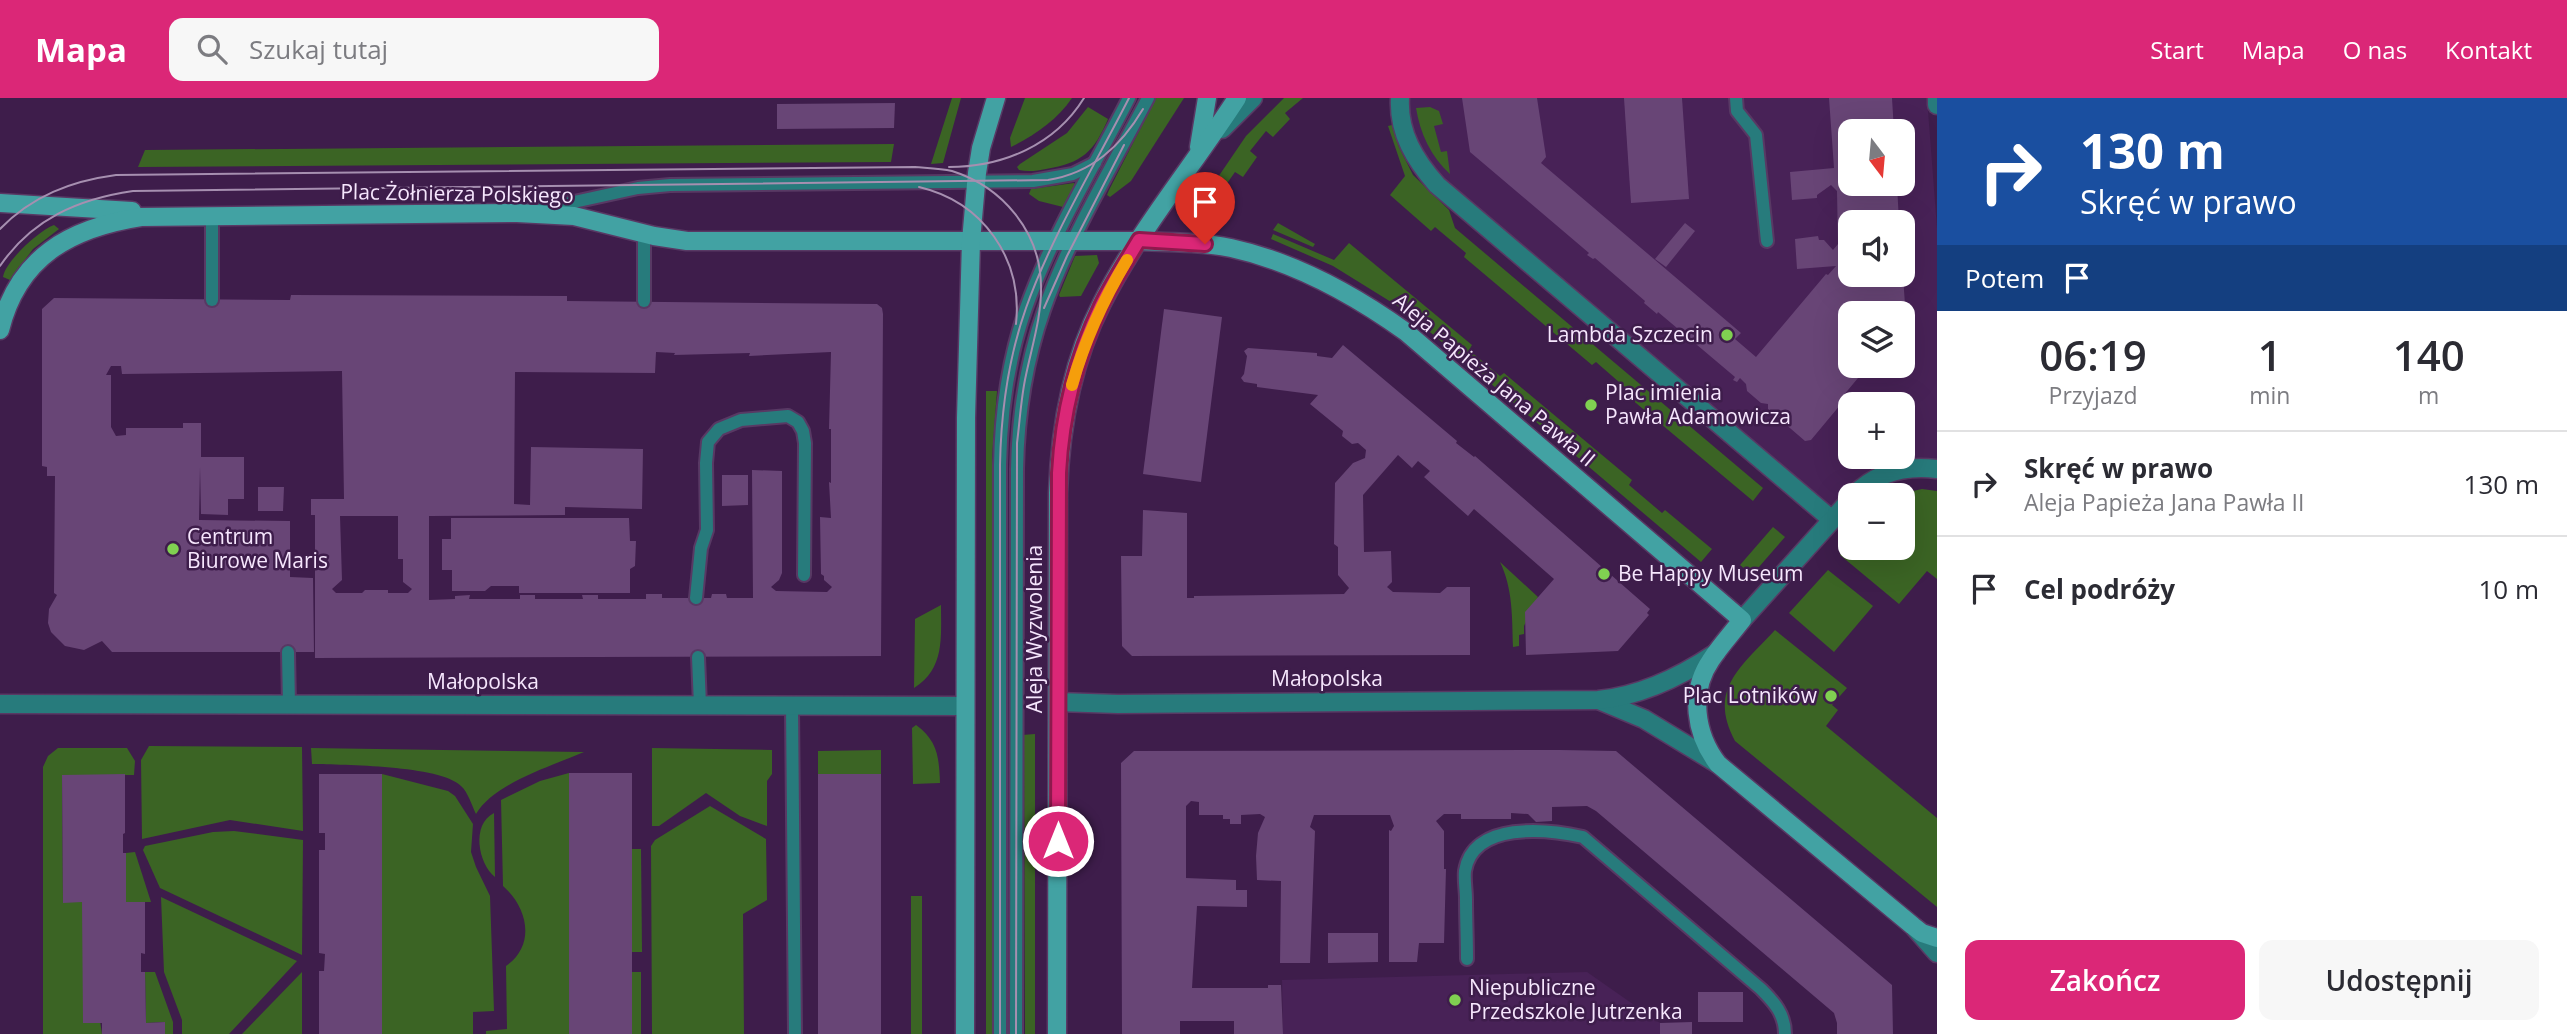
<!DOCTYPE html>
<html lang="pl">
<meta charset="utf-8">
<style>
body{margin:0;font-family:"Open Sans",sans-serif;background:#f7f7f7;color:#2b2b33;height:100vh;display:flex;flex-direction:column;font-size:26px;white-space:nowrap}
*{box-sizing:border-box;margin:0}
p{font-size:23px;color:#7c7c81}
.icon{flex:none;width:38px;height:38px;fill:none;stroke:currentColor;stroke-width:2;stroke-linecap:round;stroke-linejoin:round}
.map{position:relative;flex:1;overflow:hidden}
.sheet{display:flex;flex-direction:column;background:#fff;width:630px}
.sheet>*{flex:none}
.hud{background:#1a4fa0;color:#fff;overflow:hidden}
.needle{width:46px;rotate:164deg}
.tools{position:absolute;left:1838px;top:21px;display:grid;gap:14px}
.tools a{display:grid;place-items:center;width:77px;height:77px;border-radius:14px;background:#fff;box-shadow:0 7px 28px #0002;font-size:35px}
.pin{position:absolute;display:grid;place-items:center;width:60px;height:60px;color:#fff;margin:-72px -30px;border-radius:50% 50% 50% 0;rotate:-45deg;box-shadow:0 0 7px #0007}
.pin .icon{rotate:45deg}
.me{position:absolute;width:77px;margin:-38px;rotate:0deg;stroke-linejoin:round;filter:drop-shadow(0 0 5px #0008)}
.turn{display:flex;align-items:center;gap:24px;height:147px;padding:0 28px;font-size:32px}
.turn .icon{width:91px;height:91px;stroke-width:2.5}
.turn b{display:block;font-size:49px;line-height:60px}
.then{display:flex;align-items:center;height:66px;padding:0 28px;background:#0003;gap:14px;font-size:26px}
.eta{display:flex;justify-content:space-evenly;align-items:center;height:119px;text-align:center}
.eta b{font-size:42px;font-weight:600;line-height:49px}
.button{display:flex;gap:14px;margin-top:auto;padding:14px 28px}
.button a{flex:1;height:80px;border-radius:14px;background:#db2777;color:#fff;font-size:28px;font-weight:600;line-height:80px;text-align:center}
.button a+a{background:#f7f7f7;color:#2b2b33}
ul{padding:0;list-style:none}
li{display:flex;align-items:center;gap:21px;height:105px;padding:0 28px;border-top:2px solid #e1e1e2}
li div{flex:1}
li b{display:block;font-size:26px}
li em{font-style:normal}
header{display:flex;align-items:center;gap:42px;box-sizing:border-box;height:98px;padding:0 35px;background:#db2777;color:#fff}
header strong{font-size:33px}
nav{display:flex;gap:38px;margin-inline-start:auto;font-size:24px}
.search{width:490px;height:63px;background:#f7f7f7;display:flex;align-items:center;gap:18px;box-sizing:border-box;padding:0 24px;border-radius:14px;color:#7c7c81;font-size:26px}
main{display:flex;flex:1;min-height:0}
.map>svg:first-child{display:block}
</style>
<header>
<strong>Mapa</strong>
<div class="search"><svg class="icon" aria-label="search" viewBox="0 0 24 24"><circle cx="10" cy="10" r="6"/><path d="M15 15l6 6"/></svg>Szukaj tutaj</div>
<nav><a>Start</a><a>Mapa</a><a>O nas</a><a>Kontakt</a></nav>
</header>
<main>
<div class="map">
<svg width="1937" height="936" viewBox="0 0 1937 936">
<rect width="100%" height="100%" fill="#3e1d4b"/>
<g fill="#482257" fill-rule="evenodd">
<path d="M 1407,0 L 1927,0 L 1937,130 L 1937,363 L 1909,360 L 1874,368 L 1829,409 L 1449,89 L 1425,62 L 1413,41 ZM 1850,33 L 1902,33 L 1902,86 L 1850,86 ZM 1850,124 L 1902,124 L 1902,177 L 1850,177 ZM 1850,215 L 1902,215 L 1902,268 L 1850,268 ZM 1850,306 L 1902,306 L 1902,359 L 1850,359 Z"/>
<polygon points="1587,874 1660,925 1660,936 1283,936 1282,882"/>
</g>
<g fill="#3b6424">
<polygon points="952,0 961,0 943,65 931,66"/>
<path d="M 1025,0 L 1072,0 C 1057,22 1035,37 1011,49 L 1010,40 Z"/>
<polygon points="1156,0 1184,0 1131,83 1110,99 1107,97 1109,92"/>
<polygon points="1284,0 1303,0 1285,15 1290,21 1273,39 1266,33 1250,53 1257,59 1243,79 1235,74 1221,94 1229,100 1214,121 1199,118 1197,110 1246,38"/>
<path d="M 1088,9 L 1108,21 C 1094,54 1082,65 1046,71 C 1037,73 1028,74 1019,72 L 1017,69 L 1020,66 L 1067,35 Z"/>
<path d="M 1430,9 L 1439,13 L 1443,26 L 1434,28 L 1441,54 L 1447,53 L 1450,76 C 1431,59 1420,35 1416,10 Z"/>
<polygon points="1392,27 1399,49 1413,77 1449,112 1455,130 1763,390 1753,403 1624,295 1627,291 1596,264 1592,267 1464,159 1466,155 1435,129 1431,133 1390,97 1405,78 1388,28"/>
<polygon points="894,46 891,64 138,69 145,52"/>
<polygon points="1074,85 1076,88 1063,109 1039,103 1029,96 1031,91"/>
<polygon points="1278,125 1315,146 1313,149 1273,132"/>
<path d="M 54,127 L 59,131 L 33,151 L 10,182 L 3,179 C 5,164 38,133 54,127 Z"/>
<polygon points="1273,136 1334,162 1349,145 1472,247 1469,252 1500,278 1504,275 1632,382 1629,387 1662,415 1665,412 1712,451 1701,464 1404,212 1333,168 1271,141"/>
<polygon points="1097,157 1099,165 1081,198 1060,199 1059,197 1075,158"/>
<polygon points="986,293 997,293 992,359 992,936 986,936"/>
<polygon points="1922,391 1937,393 1937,481 1927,473 1899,506 1840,457 1850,446 1850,450 1902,450 1902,397 1895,397"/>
<polygon points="1773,429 1785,439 1752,477 1740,467"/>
<path d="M 1500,464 L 1538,499 L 1524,528 L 1524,536 L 1519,537 L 1519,548 L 1513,549 C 1512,519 1513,491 1500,464 Z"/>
<polygon points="1828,472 1873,508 1834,554 1789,515"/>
<path d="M 941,507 C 941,539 945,571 914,590 L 915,521 Z"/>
<path d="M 1775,532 L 1847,590 L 1832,607 L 1838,612 L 1826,628 L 1937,720 L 1937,809 L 1735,643 C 1707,591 1742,568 1775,532 Z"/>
<path d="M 916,627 C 938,643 939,660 940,685 L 913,686 L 912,630 Z"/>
<polygon points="1035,636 1035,936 1025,936 1024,652 1022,637"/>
<polygon points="149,648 302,649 303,733 230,722 142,741 141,662"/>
<polygon points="58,650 127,650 135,663 134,677 62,677 63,804 82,804 102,936 43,936 43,669 48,658"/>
<path d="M 311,650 L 584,654 C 552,668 494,685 476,716 C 472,708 468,694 461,688 C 440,667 343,667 312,666 Z"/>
<polygon points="652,650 772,652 772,676 767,683 767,728 740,718 706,695 659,728 652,728"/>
<polygon points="881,652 881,676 818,676 818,653"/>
<path d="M 569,675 L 569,936 L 486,936 L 486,933 L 507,931 L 506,868 C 536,847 528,810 503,788 L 501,702 L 540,683 Z"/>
<polygon points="382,676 448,693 455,698 473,726 471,754 476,769 490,798 494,913 473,914 473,936 382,936"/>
<polygon points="710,708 766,741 767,802 743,816 744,936 652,936 651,748 655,742"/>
<path d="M 494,715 L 495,779 C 478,766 471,726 494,715 Z"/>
<polygon points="234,733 303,742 302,857 160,790 143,752 145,748 213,734"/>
<polygon points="632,751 641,751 642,854 632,854"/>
<polygon points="135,754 151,804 126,804 126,755"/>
<rect x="911" y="798" width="11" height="138"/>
<polygon points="161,799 297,863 229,936 182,936 182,922 164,874"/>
<polygon points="145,874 155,874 173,924 173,936 165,936 165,924 146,925"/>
<polygon points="302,874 302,936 242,936"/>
<rect x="632" y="874" width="9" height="62"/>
</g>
<g fill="#684576" fill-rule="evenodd">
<polygon points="1462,0 1537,0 1546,59 1541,65 1741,235 1735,241 1756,259 1826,176 1828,177 1836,168 1797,171 1795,141 1818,138 1819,142 1824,142 1833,152 1838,146 1837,93 1831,87 1817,97 1817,100 1792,102 1790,74 1834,70 1829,0 1892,0 1894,33 1850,33 1850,86 1897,86 1899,124 1850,124 1850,177 1903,177 1905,207 1898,215 1850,215 1850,268 1868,268 1843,298 1846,300 1811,342 1805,343 1768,311 1768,306 1761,305 1747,293 1746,286 1740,280 1737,284 1733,282 1735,279 1658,214 1657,216 1644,205 1645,203 1595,160 1593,161 1587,157 1589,155 1470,54"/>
<polygon points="1624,0 1682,0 1689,101 1631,105"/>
<polygon points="895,5 894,30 777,31 777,6"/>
<polygon points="1685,125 1695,133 1666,169 1655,161"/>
<path d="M 291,197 L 567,198 L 567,203 L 877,206 L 882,210 L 883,216 L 881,558 L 315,560 L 315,417 L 311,417 L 311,401 L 344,401 L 342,273 L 122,276 L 121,268 L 111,268 L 106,277 L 111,277 L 111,329 L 116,338 L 126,337 L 126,330 L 183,330 L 183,325 L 201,325 L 201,359 L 244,359 L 244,401 L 228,401 L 228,417 L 201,416 L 200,369 L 199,422 L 290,423 L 290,479 L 313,480 L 314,554 L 112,554 L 102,543 L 84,552 L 65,548 L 51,534 L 48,525 L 49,511 L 57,497 L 54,495 L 55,378 L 47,378 L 47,369 L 42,368 L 42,211 L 54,200 L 290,202 ZM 656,254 L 675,255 L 674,257 L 750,255 L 749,258 L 831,254 L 829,331 L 831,331 L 831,385 L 829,384 L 831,420 L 820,419 L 821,476 L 824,478 L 824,482 L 832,489 L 827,494 L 776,493 L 771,489 L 779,482 L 782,475 L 782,373 L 752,372 L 753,500 L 727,500 L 726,496 L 712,496 L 711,500 L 662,500 L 662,496 L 646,496 L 646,501 L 598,501 L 598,497 L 582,497 L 583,501 L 535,501 L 535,497 L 520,497 L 520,501 L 469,501 L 470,497 L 455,498 L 455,501 L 429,502 L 429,418 L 565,417 L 565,409 L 642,411 L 643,351 L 531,349 L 530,407 L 514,406 L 515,274 L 655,275 ZM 340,418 L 398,418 L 398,461 L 403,461 L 403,484 L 412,491 L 408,495 L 388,495 L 388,492 L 365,492 L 362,495 L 336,495 L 332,491 L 342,482 Z"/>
<polygon points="1164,211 1222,219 1201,384 1143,376"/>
<polygon points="1343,247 1457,343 1456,345 1474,359 1475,358 1650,511 1647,515 1649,517 1618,553 1526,557 1525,514 1554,481 1474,411 1468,418 1424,379 1430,373 1418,363 1412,370 1398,357 1363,397 1364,454 1391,453 1392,484 1387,489 1393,494 1440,495 1447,489 1470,489 1470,557 1132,558 1122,548 1121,458 1142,458 1143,412 1187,415 1187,500 1194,500 1194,498 1344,496 1349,490 1338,477 1338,449 1334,446 1335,385 1353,365 1365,360 1366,352 1358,345 1352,346 1342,338 1343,333 1310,306 1318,297 1257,289 1257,286 1244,284 1241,280 1244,276 1247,258 1244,253 1248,250 1317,255 1317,258 1332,260"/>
<polygon points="722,377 748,377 748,407 722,408"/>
<polygon points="258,389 284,389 283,413 258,413"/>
<polygon points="451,420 629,420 630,443 636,443 635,468 630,471 630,495 519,495 519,488 491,488 485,493 452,493 452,472 442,472 442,441 451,441"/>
<polygon points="1560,652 1616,653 1892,887 1893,936 1837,936 1837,925 1834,915 1596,713 1587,708 1552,709 1552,723 1536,724 1528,716 1511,715 1511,721 1461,721 1461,716 1444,716 1436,723 1444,733 1444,771 1446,771 1444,845 1419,845 1417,864 1389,864 1389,732 1391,733 1394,728 1390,717 1314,717 1310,729 1315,733 1310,865 1280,865 1281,783 1257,782 1256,758 1258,735 1265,719 1260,716 1241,717 1241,726 1230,726 1230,721 1223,721 1223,717 1199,717 1199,704 1191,703 1186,708 1186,780 1236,782 1236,792 1247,792 1247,809 1197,808 1192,890 1268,890 1268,887 1281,887 1283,936 1234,936 1234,923 1180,923 1180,936 1122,936 1121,665 1134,653"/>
<rect x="569" y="675" width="63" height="261"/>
<polygon points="125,676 125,735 123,736 123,755 126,755 126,804 145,804 145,856 141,855 141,874 145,874 146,925 165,924 165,936 102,936 102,925 83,925 82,804 63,805 62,677"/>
<polygon points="319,676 382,676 382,936 319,936 319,873 324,873 325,856 319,855 319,752 325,752 325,735 319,735"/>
<rect x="818" y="676" width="63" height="260"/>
<polygon points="1328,835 1378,835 1378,864 1328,865"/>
<rect x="1698" y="894" width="45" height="30"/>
<polygon points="1692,924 1692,936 1660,936 1660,925"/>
</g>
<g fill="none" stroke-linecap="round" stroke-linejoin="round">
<g stroke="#583964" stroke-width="16">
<g id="lane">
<polyline points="1736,0 1737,13 1756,37 1767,143"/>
<polyline points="542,111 638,90 670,87 1033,83 1073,76 1095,65"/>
<polyline points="212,202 212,118"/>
<polyline points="644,203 644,135"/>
<polyline points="696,500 701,450 707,432 706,365 708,344 719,331 741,322 788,318 798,324 803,333 805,345 804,477"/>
<polyline points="288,554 289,607"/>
<polyline points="698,559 700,607"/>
<polyline points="792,608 795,936"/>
<path d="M 1467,861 C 1467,841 1466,821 1466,801 C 1466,792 1464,782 1465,773 C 1473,723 1547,731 1583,739 L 1761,891 C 1774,904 1785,916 1785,936"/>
<path d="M 1000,936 L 1000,367 C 1001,314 1008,261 1026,210 C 1052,137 1094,69 1129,0"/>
<path d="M 1016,936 L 1017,371 C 1018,317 1026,264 1044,212 C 1068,142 1113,67 1148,0"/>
</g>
</g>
<g stroke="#583964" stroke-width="21">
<g id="street">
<path d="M 1400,0 C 1398,35 1415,62 1437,87 L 1831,421"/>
<polyline points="1937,0 1937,7"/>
<polyline points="1222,31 1253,0"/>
<path d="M 1854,397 C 1877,374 1905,367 1937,371"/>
<polyline points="1742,522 1850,402"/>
<polyline points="1601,603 1644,621 1718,666"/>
<path d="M 1058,604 L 1118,606 L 1598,602 C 1641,598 1680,579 1716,555"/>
<polyline points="0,606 965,608"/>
<polyline points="1915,830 1937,855"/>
</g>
</g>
<g stroke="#583964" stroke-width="21">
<g id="secondary">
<polyline points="1199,49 1207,0"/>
<polyline points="0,105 132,113"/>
<path d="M 0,232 C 18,159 70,130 141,119 L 517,115 L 574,118 L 654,138 L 687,143 L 1139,143 C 1170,144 1201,144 1231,150 C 1295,164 1353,196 1406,234 L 1742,522 C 1732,535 1720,548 1711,562 C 1689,594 1695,636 1718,666 L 1913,828 L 1922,835 L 1937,840"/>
<polyline points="965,936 966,320 971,143 977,75 981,50 996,0"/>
<path d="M 1057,936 L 1058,395 C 1060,330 1072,263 1102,205 C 1139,132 1193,68 1237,0"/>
</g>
</g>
<use href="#lane" stroke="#277b7c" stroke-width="12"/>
<use href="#street" stroke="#277b7c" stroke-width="18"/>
<use href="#secondary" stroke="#42a2a3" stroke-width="18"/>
<g stroke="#a68fb0" stroke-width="2">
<path d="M 949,69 C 1003,69 1055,47 1084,0"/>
<path d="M 919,89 C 983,104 1023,161 1016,226"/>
<path d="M 0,131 C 32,98 71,83 116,77 L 915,69 C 927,70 940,70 952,73 C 1003,89 1040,134 1041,187 C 1042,217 1032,248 1026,277 C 1021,299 1020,322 1017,345 L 1016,936"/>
<path d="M 0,168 C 32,121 78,101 133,93 L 1048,82 C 1092,75 1121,48 1143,11"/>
<polyline points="1044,210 1067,158 1124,47"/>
<path d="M 1000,936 L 1000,367 C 1001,314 1008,261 1026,210 C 1052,137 1094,69 1129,0"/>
</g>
</g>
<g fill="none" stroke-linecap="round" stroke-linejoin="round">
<g stroke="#8e194d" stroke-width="18">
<path id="route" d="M 1058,743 L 1059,375 C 1062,318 1076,260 1101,208 C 1112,185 1126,164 1139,142 L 1205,146"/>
</g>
<use href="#route" stroke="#db2777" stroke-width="12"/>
<path stroke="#f59e0b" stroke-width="12" d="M 1072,287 C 1085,241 1103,202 1127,162"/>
</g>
<g fill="#80d051" stroke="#3e1d4b" stroke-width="2.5">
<circle cx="1727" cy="237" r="7"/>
<circle cx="1591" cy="307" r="7"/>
<circle cx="173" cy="451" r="7"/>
<circle cx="1604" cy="476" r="7"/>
<circle cx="1831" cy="598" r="7"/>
<circle cx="1455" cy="902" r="7"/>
</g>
<g text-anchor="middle" stroke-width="5" stroke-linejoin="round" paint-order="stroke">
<g font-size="21" fill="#f6e6fd" stroke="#3e1d4b">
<text transform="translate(457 96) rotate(1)" y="7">Plac Żołnierza Polskiego</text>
<text transform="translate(1494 282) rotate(40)" y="7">Aleja Papieża Jana Pawła II</text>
<text transform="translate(1035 531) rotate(-90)" y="7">Aleja Wyzwolenia</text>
<text x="1327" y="588">Małopolska</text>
<text x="483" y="591">Małopolska</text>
</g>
<g font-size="21" fill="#f6e6fd" stroke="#3e1d4b" text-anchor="start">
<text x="1713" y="244" text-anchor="end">Lambda Szczecin</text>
<text x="1605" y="302">Plac imienia<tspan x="1605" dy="24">Pawła Adamowicza</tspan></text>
<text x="187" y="446">Centrum<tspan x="187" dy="24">Biurowe Maris</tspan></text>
<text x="1618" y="483">Be Happy Museum</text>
<text x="1817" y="605" text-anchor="end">Plac Lotników</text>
<text x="1469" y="897">Niepubliczne<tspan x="1469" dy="24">Przedszkole Jutrzenka</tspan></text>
</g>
</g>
</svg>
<div class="tools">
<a><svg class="needle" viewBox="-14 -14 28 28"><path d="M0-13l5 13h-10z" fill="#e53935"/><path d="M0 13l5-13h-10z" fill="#7c7c81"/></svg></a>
<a><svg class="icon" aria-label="sound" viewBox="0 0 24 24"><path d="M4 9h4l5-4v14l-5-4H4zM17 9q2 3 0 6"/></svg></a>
<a><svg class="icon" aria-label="layers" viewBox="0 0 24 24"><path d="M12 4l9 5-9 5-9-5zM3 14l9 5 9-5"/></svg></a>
<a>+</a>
<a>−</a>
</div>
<div class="pin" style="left:1205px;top:146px;background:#d93025"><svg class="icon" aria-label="arrive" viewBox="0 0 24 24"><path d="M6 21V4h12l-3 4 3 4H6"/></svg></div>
<svg class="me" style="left:1058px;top:743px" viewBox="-20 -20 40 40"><circle r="17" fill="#db2777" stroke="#fff" stroke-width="3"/><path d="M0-11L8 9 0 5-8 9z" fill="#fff"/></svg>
</div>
<section class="sheet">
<div class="hud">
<div class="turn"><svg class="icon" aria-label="right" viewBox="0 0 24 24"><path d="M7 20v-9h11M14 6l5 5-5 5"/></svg><div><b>130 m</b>Skręć w prawo</div></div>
<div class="then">Potem<svg class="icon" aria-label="arrive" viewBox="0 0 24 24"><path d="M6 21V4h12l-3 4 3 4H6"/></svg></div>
</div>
<div class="eta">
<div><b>06:19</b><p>Przyjazd</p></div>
<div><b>1</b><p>min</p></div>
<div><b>140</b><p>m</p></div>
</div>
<ul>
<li><svg class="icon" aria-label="right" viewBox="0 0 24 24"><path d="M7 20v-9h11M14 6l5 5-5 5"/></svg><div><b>Skręć w prawo</b><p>Aleja Papieża Jana Pawła II</p></div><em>130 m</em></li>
<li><svg class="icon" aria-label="arrive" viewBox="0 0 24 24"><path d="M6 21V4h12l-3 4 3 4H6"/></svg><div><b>Cel podróży</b></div><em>10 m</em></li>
</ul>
<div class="button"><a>Zakończ</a><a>Udostępnij</a></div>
</section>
</main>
